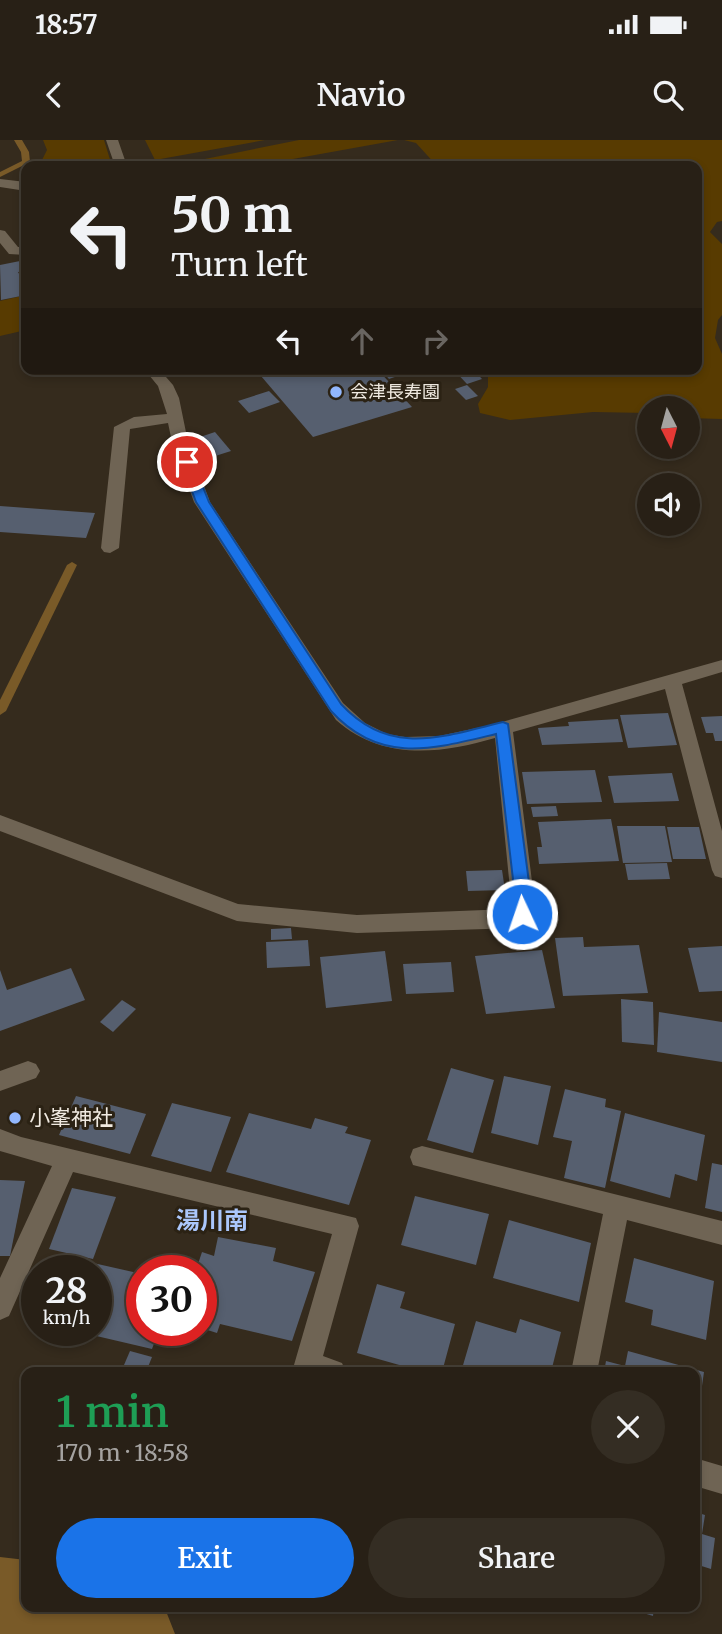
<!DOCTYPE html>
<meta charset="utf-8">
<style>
body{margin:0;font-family:Merriweather,"Noto Sans JP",serif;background:#342d23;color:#f1f3f6;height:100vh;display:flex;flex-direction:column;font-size:26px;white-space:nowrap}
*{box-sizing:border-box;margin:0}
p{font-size:23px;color:#a5a3a1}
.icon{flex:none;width:38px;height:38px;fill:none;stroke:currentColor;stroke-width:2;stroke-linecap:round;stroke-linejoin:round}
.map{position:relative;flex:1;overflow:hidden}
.panel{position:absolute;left:21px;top:1227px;width:679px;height:245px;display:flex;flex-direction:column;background:#282016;border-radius:14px;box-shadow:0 4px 10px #0003,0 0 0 2px #443e35}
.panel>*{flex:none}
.guide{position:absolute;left:21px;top:21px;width:681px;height:214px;border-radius:14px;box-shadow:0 4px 10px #0003,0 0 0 2px #443e35;background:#282016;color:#f1f3f6;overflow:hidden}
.needle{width:46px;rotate:174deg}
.controls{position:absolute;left:637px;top:256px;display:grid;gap:14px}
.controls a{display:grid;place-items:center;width:63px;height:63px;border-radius:50%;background:#282016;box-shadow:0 4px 10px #0003,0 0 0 2px #443e35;font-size:35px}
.speed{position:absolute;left:21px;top:1115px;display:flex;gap:14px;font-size:35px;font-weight:700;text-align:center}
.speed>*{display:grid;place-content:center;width:91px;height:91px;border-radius:50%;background:#282016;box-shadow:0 4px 10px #0003,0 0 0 2px #443e35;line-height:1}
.speed small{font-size:18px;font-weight:400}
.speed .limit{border:10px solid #d22;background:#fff;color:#111}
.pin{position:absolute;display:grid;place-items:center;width:60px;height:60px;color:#fff;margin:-30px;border:4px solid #fff;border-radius:50%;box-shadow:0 2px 7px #0007}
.me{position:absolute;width:77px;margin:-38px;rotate:357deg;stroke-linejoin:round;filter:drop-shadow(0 0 5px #0008)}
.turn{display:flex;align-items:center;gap:24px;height:147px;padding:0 35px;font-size:32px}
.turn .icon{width:91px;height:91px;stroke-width:2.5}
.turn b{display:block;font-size:49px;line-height:60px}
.lanes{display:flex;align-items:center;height:66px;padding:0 35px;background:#0003;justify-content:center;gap:35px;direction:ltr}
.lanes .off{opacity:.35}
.round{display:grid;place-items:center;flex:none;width:74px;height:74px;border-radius:37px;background:#342d23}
.overview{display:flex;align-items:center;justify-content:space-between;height:119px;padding:0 35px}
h1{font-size:42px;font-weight:600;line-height:52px;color:#1e9e55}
.action{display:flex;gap:14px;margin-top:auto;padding:14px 35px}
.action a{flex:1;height:80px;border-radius:42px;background:#1a73e8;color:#fff;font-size:28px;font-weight:600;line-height:80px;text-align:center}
.action a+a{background:#342d23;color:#f1f3f6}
.status{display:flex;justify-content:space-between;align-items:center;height:49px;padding:0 35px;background:#282016;direction:ltr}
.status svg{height:19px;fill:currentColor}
header{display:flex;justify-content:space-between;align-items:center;height:91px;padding:0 35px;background:#282016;font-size:32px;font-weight:600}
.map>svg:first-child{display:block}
</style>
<div class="status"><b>18:57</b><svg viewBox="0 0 49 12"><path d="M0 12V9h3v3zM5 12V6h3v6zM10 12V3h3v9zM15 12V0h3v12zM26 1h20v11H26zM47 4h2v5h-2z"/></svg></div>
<header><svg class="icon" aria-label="back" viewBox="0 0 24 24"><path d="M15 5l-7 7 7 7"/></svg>Navio<svg class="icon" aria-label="search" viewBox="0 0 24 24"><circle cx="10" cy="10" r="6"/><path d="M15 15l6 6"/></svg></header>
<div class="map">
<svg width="722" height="1494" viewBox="0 0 722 1494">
<rect width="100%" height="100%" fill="#352b1d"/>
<g fill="#583b01">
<polygon points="43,0 104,0 112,26 33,26 42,20 47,10"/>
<polygon points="145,0 265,0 155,20"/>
<polygon points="299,0 398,0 254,26 170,26"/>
<polygon points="404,0 722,0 722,81 717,82 710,92 722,104 722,175 718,180 715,198 722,214 722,279 688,278 688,268 649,268 649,273 593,272 510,280 480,273 478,264 488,247 488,229 542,229 546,232 696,229 696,26 437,26 416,3"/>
<polygon points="26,155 26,190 0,196 0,161"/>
</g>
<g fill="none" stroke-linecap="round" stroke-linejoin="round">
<g fill="#795a28" fill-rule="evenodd">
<polygon points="14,0 22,0 29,12 30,22 0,37 0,32 22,21 21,12"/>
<polygon points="72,422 77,425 6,571 0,575 0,560 67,425"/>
</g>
<polygon fill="#795a28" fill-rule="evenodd" points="0,1417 26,1420 26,1466 164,1466 175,1494 0,1494"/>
</g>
<g fill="#565f6f">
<polygon points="20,121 26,131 18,132 26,147 26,155 1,160 0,125"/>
<polygon points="284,229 377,229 412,267 313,297 261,236"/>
<polygon points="380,229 418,229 389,239"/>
<polygon points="453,229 473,229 482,239 467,244"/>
<polygon points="467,245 478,256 466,260 455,249"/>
<polygon points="269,251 280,262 249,273 238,261"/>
<polygon points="215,292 231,311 209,318 194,299"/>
<polygon points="0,366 95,373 86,398 0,392"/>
<polygon points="668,573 677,605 628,608 620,575"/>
<polygon points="722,576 722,601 715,601 713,593 706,593 701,577"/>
<polygon points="618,579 623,602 542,605 538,588 569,586 568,582"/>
<polygon points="595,630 602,662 527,664 522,632"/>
<polygon points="672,633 679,661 614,663 608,636"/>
<polygon points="556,666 558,676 533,677 531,667"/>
<polygon points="611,679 619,721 539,724 537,707 542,707 538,682"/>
<polygon points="617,686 665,686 672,722 623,723"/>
<polygon points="667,687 699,687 706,719 673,719"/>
<polygon points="667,723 670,739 628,740 625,724"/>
<polygon points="502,730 505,750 468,751 466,731"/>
<polygon points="291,788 292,799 271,800 271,789"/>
<polygon points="583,797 584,807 639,805 648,853 563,856 555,798"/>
<polygon points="308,800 310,826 267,828 266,802"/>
<polygon points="722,806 722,851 699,852 688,808"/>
<polygon points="542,810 555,868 486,874 475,816"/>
<polygon points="385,811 392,861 326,868 320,817"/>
<polygon points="451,822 454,852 406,854 403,824"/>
<polygon points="71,828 85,860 0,891 0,830 7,850"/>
<polygon points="621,859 653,862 654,905 622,902"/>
<polygon points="122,860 136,869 113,892 100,882"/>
<polygon points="659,872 722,882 722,922 657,912"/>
<polygon points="451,928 494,940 473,1013 427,1000"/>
<polygon points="504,936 551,946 538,1005 491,993"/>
<polygon points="565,949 606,959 605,967 621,971 605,1048 564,1038 572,1001 553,997"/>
<polygon points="76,956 146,974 130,1014 59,995"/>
<polygon points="172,963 231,977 211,1032 151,1016"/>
<polygon points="249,973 311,989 315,978 348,987 345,993 371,1000 349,1065 226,1032"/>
<polygon points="625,973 705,995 697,1041 675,1034 670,1058 610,1041"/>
<polygon points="712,1023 722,1025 722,1072 705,1068"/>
<polygon points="0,1040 25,1041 10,1116 0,1116"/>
<polygon points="72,1048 116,1057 93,1119 49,1109"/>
<polygon points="415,1056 489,1074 476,1125 401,1105"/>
<polygon points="509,1080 591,1103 579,1162 493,1138"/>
<polygon points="218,1097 276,1108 273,1121 315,1132 292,1201 220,1184 217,1193 201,1188 201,1130 196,1130 202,1112 214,1116"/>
<polygon points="71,1118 142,1134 142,1190 159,1190 152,1209 75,1191 96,1190 96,1130 67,1130"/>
<polygon points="634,1118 714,1141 706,1200 651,1185 653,1170 625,1162"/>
<polygon points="377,1144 405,1152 400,1168 455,1184 442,1232 424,1232 357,1213"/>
<polygon points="520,1179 561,1192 552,1228 544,1226 542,1232 461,1232 476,1181 516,1193"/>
<polygon points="130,1211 152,1217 146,1232 121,1232"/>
<polygon points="628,1211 704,1232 696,1288 695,1232 604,1232 606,1221 625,1226"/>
<polygon points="695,1372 705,1375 702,1394 715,1398 711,1429 695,1424"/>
<polygon points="624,1466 654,1466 653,1476 624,1467"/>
</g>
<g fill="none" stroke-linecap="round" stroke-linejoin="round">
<g fill="#6f6454" fill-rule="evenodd">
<polygon points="106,0 118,0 127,26 115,26"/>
<polygon points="0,39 26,42 26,51 0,47"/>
<polygon points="0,90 5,91 18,107 26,107 26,115 9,114 0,103"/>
<path d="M 144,229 L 159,229 L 173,245 L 179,258 L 188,302 L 210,362 L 343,563 L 365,583 L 387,594 L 405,597 L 439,596 L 491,585 L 722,520 L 722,532 L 682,544 L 722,691 L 722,738 L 715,736 L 712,730 L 665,549 L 513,592 L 535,765 L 530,780 L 514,788 L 357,793 L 237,781 L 0,691 L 0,675 L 238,764 L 357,775 L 512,769 L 495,598 C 440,614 382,621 336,580 L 194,362 L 172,302 L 168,283 L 130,289 L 119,408 L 110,413 L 104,412 L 101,408 L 114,287 L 134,277 L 167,274 L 158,246 Z"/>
<polygon points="28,921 36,924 40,931 36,938 0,951 0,931"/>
<polygon points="0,989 21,997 356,1078 359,1086 323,1216 342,1223 346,1232 297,1232 294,1225 332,1094 73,1032 9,1176 0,1180 0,1138 52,1026 0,1011"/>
<polygon points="422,1006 722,1081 722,1105 627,1080 597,1232 571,1232 603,1074 413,1025 410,1017 413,1009"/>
<polygon points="695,1318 722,1326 722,1354 695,1346"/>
</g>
</g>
<path fill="#1a73e8" stroke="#114b97" stroke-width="2" d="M 187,318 L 193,322 L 209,362 L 341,564 C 390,617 441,597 503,582 L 508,584 L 532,765 L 528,779 L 517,779 L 516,765 L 496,594 C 433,609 380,625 331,571 L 196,362 L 181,322 Z"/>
<g fill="#92b7fd" stroke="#2b2214" stroke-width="2.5">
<circle cx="336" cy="252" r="7"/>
<circle cx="15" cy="978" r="7"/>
</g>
<g text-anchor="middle" stroke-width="6" stroke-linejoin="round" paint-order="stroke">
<g font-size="18" fill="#f0eae1" stroke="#2b2214" text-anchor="start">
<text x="350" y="258">会津長寿園</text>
</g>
<g font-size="21" fill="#f0eae1" stroke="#2b2214" text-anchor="start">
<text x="29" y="985">小峯神社</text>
</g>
<g font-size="24" font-weight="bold" fill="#abc7fc" stroke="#2b2214">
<text x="212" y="1089">湯川南</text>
</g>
</g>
</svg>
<div class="controls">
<a><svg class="needle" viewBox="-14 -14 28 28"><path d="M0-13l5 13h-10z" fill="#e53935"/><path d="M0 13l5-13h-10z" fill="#a5a3a1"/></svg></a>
<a><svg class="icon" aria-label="sound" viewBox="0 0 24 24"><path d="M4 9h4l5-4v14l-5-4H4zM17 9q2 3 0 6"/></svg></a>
</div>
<div class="speed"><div>28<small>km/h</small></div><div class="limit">30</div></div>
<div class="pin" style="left:187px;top:322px;background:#d93025"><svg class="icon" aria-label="arrive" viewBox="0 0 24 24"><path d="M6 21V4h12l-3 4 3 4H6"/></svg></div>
<svg class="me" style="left:522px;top:774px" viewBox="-20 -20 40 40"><circle r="17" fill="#1a73e8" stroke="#fff" stroke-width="3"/><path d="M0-11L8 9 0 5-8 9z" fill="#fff"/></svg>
<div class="guide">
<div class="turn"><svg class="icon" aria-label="left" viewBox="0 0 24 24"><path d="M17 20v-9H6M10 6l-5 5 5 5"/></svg><div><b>50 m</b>Turn left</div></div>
<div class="lanes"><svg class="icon" aria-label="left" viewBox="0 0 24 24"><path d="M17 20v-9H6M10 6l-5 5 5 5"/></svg><svg class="icon off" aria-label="ahead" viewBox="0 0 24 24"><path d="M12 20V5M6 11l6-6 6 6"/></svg><svg class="icon off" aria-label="right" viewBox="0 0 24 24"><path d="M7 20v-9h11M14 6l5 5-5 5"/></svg></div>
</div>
<section class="panel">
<div class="overview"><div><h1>1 min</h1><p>170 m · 18:58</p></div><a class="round"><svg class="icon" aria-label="close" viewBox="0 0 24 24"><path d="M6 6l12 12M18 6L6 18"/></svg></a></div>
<div class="action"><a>Exit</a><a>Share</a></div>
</section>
</div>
